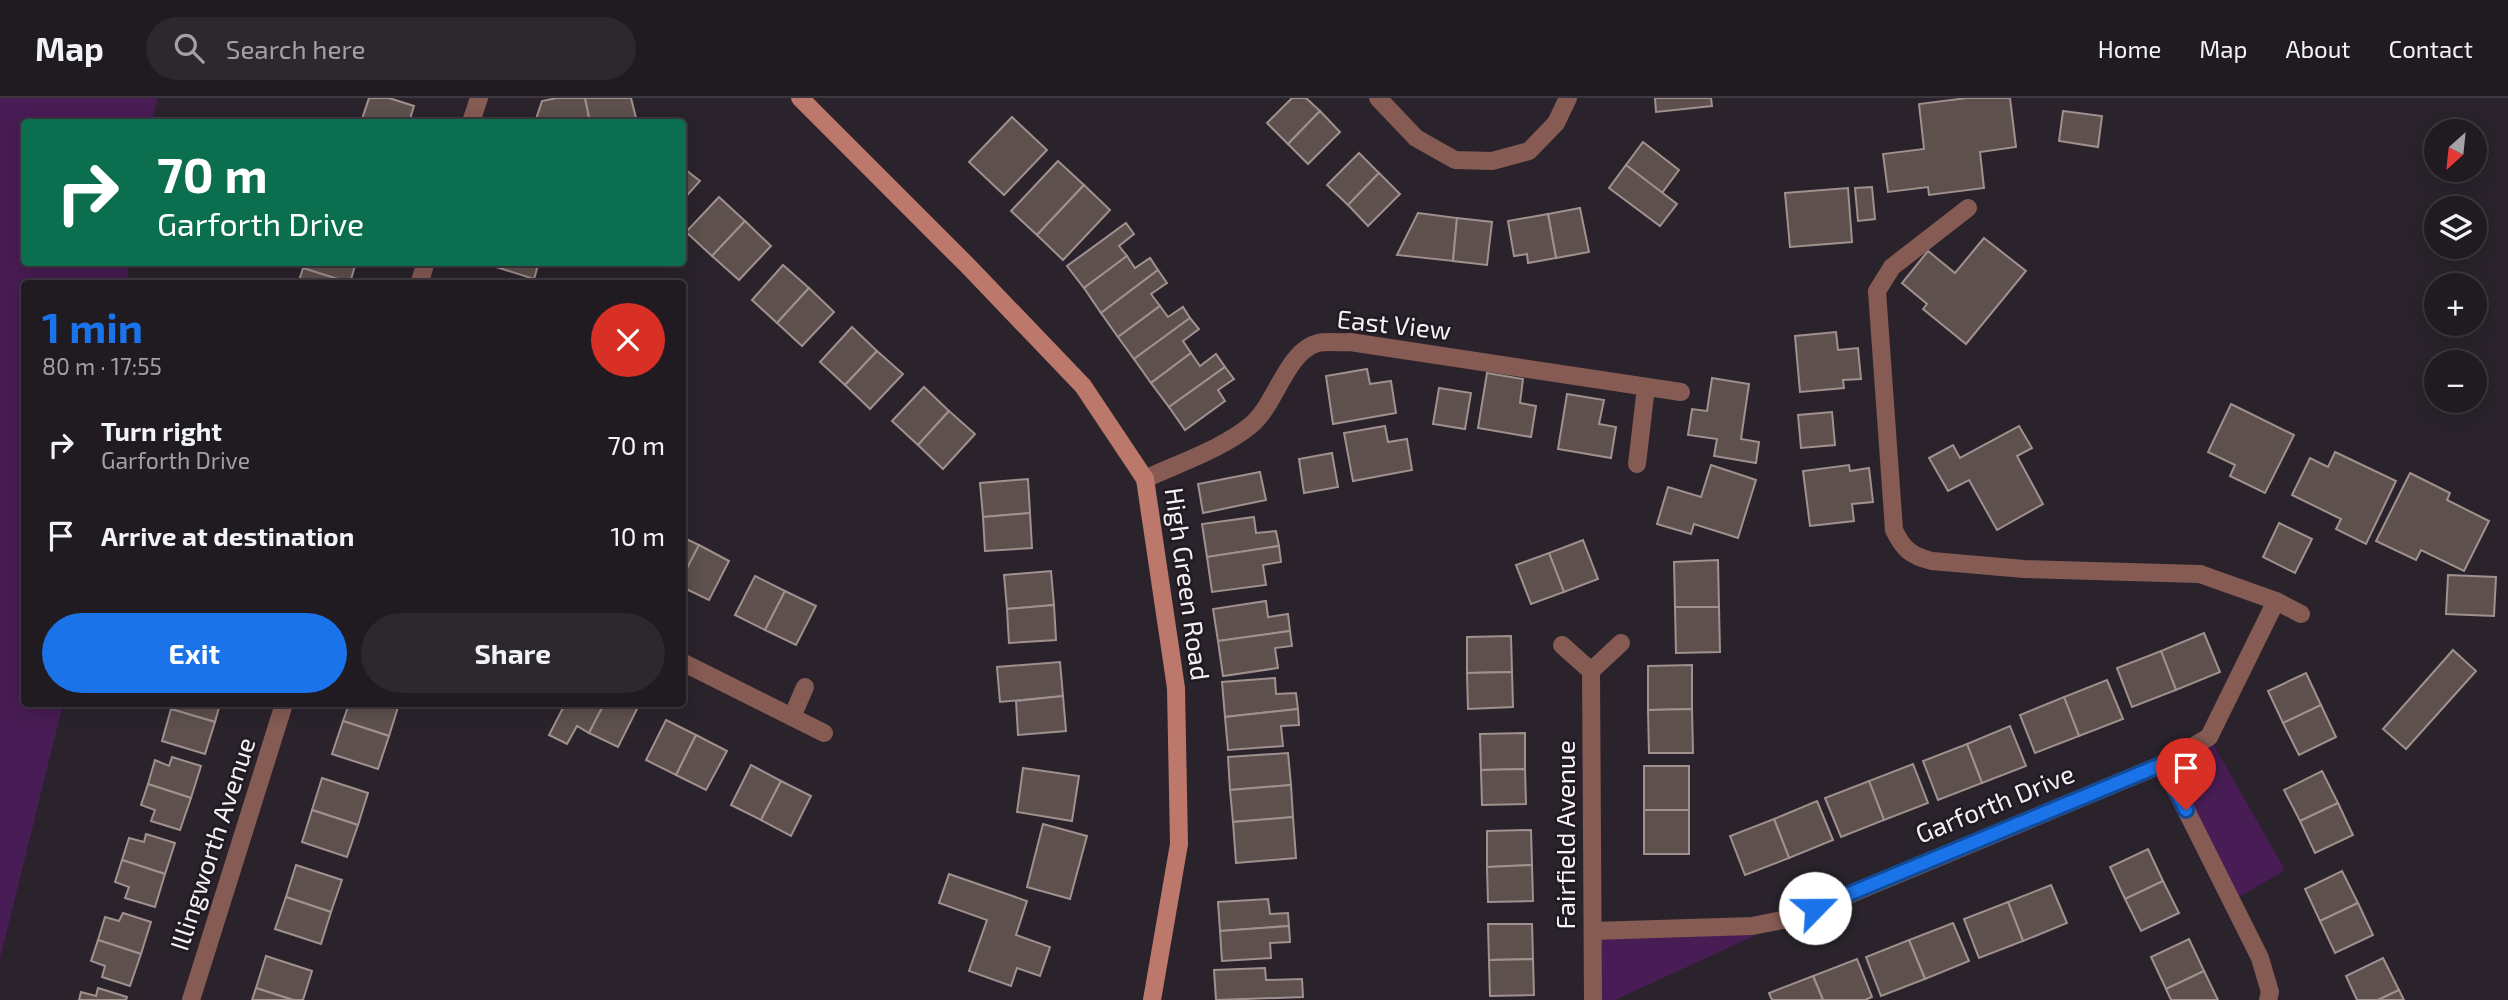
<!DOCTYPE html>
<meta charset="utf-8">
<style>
body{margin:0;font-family:"Exo 2",sans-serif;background:#2d272e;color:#f1f3f6;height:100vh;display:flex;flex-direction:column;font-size:26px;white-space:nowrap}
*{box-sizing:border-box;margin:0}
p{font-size:23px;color:#a2a1a5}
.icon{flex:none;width:38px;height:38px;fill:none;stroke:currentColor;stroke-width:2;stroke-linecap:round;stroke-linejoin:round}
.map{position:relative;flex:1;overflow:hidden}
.side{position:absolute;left:21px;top:182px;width:665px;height:427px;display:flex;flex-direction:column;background:#201a21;border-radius:7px;box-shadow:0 4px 18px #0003,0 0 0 2px #3d383f}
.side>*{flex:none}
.top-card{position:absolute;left:21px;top:21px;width:665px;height:147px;border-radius:7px;box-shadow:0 4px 18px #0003,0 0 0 2px #3d383f;background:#0b6e4f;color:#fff;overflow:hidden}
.needle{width:46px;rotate:207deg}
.buttons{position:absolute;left:2424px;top:21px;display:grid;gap:14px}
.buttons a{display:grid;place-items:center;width:63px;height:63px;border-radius:50%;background:#201a21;box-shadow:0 4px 18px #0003,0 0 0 2px #3d383f;font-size:35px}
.pin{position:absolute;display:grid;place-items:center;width:60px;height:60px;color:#fff;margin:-72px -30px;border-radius:50% 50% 50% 0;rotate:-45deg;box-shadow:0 0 7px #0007}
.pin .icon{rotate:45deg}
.me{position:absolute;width:77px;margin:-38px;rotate:67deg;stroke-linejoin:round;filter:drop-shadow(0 0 5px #0008)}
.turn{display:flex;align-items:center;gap:24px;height:147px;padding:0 21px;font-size:32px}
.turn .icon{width:91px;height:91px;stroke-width:2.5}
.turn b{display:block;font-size:49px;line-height:60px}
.round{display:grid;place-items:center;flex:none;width:74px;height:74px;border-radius:37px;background:#2d272e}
.overview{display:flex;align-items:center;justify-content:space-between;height:119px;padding:0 21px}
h1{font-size:42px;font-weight:700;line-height:52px;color:#1a73e8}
.primary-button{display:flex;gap:14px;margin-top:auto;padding:14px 21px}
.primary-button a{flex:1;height:80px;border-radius:42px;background:#1a73e8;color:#fff;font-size:28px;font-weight:700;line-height:80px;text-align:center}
.primary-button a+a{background:#2d272e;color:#f1f3f6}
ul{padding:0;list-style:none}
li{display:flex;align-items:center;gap:21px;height:91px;padding:0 21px}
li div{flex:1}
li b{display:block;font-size:26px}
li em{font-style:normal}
header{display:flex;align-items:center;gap:42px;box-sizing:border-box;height:98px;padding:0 35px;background:#201a21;border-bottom:2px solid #3d383f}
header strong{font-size:33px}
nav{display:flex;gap:38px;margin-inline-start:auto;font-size:24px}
.search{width:490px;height:63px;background:#2d272e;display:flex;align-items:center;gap:18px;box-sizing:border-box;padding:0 24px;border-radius:38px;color:#a2a1a5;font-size:26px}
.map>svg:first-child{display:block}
</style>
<header>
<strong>Map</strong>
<div class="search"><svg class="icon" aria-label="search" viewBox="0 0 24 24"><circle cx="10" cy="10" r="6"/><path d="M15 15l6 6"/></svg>Search here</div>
<nav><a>Home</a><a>Map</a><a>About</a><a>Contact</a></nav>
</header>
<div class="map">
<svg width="2508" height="902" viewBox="0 0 2508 902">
<rect width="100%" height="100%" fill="#2a232c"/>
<g fill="#481c54">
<polygon points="0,0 158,0 151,24 24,24 24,164 128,165 128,185 24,186 24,606 63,606 0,861"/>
<polygon points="2209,639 2285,772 2231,804 2163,666"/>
<polygon points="1793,820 1615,902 1593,902 1593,833"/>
</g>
<g fill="#5d504d" stroke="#a0908e" stroke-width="2">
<polygon points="369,0 389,0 414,8 409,24 361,24"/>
<polygon points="557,0 585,0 590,24 535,24 542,3"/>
<polygon points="585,0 631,0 637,24 590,24"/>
<polygon points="1292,0 1306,0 1320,13 1288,46 1267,25"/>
<polygon points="1655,0 1711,0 1712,8 1656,14"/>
<polygon points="1967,0 2010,0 2016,49 1980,54 1984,90 1929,97 1928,89 1888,94 1883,56 1924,51 1919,6"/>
<polygon points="1320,13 1340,34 1308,66 1288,46"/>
<polygon points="2063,13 2102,18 2098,49 2059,43"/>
<polygon points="1012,19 1047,52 1004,97 969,64"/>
<polygon points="1643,44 1679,72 1662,95 1626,67"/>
<polygon points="1359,55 1379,75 1348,107 1327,87"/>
<polygon points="1058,63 1084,87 1037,137 1011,113"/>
<polygon points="1626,67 1677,106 1660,128 1609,90"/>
<polygon points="682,69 700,83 682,103"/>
<polygon points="1379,75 1400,96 1368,128 1348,107"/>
<polygon points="1084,87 1110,112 1063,162 1037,137"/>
<polygon points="1872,89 1875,121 1858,123 1855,90"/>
<polygon points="1848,90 1852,144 1790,149 1785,95"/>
<polygon points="719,99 745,123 712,158 686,134"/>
<polygon points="1580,110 1589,154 1556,160 1548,116"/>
<polygon points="1418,115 1457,120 1453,163 1397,157"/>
<polygon points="1548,116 1556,160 1528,165 1527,156 1514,158 1508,123"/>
<polygon points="1457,120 1492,124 1487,167 1453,163"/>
<polygon points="745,123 771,148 739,182 712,158"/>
<polygon points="1126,125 1134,136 1119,148 1127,158 1084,190 1067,168"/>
<polygon points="1984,140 2026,173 1966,246 1923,211 1927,206 1902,185 1928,153 1955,175"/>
<polygon points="1127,158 1135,170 1150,160 1158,172 1101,215 1084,190"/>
<polygon points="305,164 356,164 350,185 303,170"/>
<polygon points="491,164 539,164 534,181 490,167"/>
<polygon points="783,167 809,190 777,225 752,202"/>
<polygon points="303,170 350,185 350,186 298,186"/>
<polygon points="1158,172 1167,185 1151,196 1160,208 1118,239 1101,215"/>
<polygon points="809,190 834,214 802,248 777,225"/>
<polygon points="1160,208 1168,219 1183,209 1190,220 1134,261 1118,239"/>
<polygon points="1190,220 1199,231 1183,243 1191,255 1151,285 1134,261"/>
<polygon points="852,229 877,253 845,287 820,264"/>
<polygon points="1836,234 1838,252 1858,250 1861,281 1843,282 1844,290 1800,294 1795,238"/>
<polygon points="877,253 903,276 870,311 845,287"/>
<polygon points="1191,255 1200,268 1216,256 1225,269 1169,309 1151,285"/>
<polygon points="1225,269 1234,281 1218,292 1225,303 1185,332 1169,309"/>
<polygon points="1367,271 1370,286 1391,283 1396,315 1333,326 1326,278"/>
<polygon points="1487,275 1523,281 1520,305 1536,308 1531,339 1478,330"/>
<polygon points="1712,280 1749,286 1741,341 1759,344 1756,365 1714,358 1717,341 1688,337 1692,311 1707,313"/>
<polygon points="924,289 949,313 918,347 892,323"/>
<polygon points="1439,290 1471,295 1465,331 1433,326"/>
<polygon points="1567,296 1604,302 1599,326 1616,329 1611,360 1558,351"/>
<polygon points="2231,306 2294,337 2265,395 2230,378 2235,367 2208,354"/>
<polygon points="949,313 975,336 943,371 918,347"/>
<polygon points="1832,314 1835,347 1801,350 1798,317"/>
<polygon points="1385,328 1388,344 1407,341 1412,372 1353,383 1344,335"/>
<polygon points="2019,328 2032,350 2017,358 2043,406 1997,432 1969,382 1948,393 1929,360 1953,347 1960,360"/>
<polygon points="2335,354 2396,383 2366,446 2336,431 2341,421 2292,397 2310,360 2328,369"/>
<polygon points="1332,355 1338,389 1304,395 1299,361"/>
<polygon points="1711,367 1756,382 1738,440 1694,426 1691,436 1657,426 1668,389 1701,399"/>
<polygon points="1849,367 1850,373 1869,370 1873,404 1852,406 1854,423 1810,428 1803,373"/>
<polygon points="1260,374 1266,402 1203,415 1198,386"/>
<polygon points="2410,375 2450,395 2447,402 2489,423 2464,473 2421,452 2416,462 2376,443"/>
<polygon points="1028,381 1030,415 983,419 980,385"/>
<polygon points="1030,415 1032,450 985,453 983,419"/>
<polygon points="1254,419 1256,435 1276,433 1279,448 1207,459 1202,426"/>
<polygon points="2279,425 2312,441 2295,475 2263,459"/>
<polygon points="682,439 699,447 682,480"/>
<polygon points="1583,442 1598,481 1564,494 1549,455"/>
<polygon points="699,447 729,463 709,502 682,489 682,480"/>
<polygon points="1279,448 1281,464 1263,467 1266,487 1212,494 1207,459"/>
<polygon points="1549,455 1564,494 1531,506 1516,467"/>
<polygon points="1718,462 1719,509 1675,509 1674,464"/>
<polygon points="1051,473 1054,507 1007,511 1004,477"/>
<polygon points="2448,477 2496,479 2494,518 2446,516"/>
<polygon points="755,478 785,493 765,532 735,517"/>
<polygon points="785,493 816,508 796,547 765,532"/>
<polygon points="1266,503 1268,519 1288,516 1290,533 1218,543 1213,511"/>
<polygon points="1054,507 1056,542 1009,545 1007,511"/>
<polygon points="1675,509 1719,509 1720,554 1676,555"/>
<polygon points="1290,533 1292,548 1275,550 1278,570 1223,578 1218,543"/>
<polygon points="2204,535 2220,574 2176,592 2161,553"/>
<polygon points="1511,538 1512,574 1467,575 1467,539"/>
<polygon points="2453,552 2476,573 2406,651 2383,631"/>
<polygon points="2161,553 2176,592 2132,609 2117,570"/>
<polygon points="1060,564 1063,598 1000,604 997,569"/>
<polygon points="1692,567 1692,611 1648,612 1648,568"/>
<polygon points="1512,574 1513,609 1468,611 1467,575"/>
<polygon points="2306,575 2321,607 2283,625 2268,593"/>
<polygon points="1275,580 1276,596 1296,595 1298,611 1225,619 1222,584"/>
<polygon points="2107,582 2123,621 2079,638 2064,599"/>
<polygon points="1063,598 1066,633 1018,637 1016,603"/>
<polygon points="2064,599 2079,638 2035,655 2020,617"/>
<polygon points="173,606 220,606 215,624 171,611"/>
<polygon points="349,606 399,606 389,638 343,623"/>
<polygon points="565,606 604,606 589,635 577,628 567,646 549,637"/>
<polygon points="604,606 631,606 638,609 618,649 589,635"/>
<polygon points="2321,607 2336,639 2299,657 2283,625"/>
<polygon points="171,611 215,624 205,656 162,643"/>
<polygon points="1298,611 1299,627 1281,628 1283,648 1228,652 1225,619"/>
<polygon points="1692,611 1693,655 1649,655 1648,612"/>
<polygon points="666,622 696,637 676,677 646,662"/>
<polygon points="343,623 389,638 378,671 332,656"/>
<polygon points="2010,628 2026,668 1982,685 1967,646"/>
<polygon points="1525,635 1525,671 1481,672 1480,636"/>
<polygon points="696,637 727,653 706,692 676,677"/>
<polygon points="1967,646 1982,685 1938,702 1923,663"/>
<polygon points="1288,655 1291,687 1230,692 1228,659"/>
<polygon points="172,659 201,668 191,700 148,686 155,662 169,668"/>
<polygon points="1913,666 1928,705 1884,722 1869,683"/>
<polygon points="751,667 781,683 761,722 731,707"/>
<rect x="1644" y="668" width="45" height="44"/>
<polygon points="1023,670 1079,678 1072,723 1017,714"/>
<polygon points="1525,671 1526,706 1482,707 1481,672"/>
<polygon points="2322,673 2338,705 2300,723 2284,692"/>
<polygon points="322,680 368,695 358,727 312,712"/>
<polygon points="781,683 811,698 791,738 761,722"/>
<polygon points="1869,683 1884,722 1841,739 1825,700"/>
<polygon points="148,686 191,700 180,732 151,723 155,712 141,707"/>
<polygon points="1291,687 1293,719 1233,724 1230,692"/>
<polygon points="1817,703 1833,742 1789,760 1774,721"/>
<polygon points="2338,705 2353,737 2315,755 2300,723"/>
<polygon points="312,712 358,727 347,759 302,744"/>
<rect x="1644" y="712" width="45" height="44"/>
<polygon points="1293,719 1296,760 1236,765 1233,724"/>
<polygon points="1774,721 1789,760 1745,777 1730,738"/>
<polygon points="1043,726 1087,738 1070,801 1027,789"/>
<polygon points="1531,732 1532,767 1487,769 1487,733"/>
<polygon points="146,736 175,745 165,776 122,762 129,740 144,744"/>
<polygon points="2148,751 2163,783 2125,801 2110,769"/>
<polygon points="122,762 165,776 155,809 125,800 129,789 115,784"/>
<polygon points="296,767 342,782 331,814 286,799"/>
<polygon points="1532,767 1533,803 1488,804 1487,769"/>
<polygon points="2342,773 2358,805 2320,823 2305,791"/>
<polygon points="949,776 1027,803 1016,837 1050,849 1040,878 1017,870 1011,888 969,873 987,822 939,805"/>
<polygon points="2163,783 2179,815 2141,833 2125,801"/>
<polygon points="2051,787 2067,825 2023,843 2008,804"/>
<polygon points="286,799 331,814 321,846 275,831"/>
<polygon points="1268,801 1270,816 1288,815 1289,828 1220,833 1218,804"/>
<polygon points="2008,804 2023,843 1979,860 1964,821"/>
<polygon points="2358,805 2373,837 2335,855 2320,823"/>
<polygon points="123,815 151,824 141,856 98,842 105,819 119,823"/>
<polygon points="1953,825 1969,863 1925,881 1909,842"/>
<polygon points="1488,826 1532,826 1533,861 1489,862"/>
<polygon points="1289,828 1290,844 1270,845 1271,860 1222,863 1220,833"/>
<polygon points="2189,841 2204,873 2166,891 2151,859"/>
<polygon points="98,842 141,856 130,888 102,879 105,868 91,863"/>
<polygon points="1909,842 1925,881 1881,898 1866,859"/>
<polygon points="266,858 312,873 303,902 293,902 256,890"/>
<polygon points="2383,860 2399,892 2378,902 2357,902 2346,878"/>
<polygon points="1533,861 1534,897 1490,898 1489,862"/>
<polygon points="1857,861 1872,899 1865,902 1823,902 1813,878"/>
<polygon points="1265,870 1266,882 1302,881 1303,899 1216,902 1214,872"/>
<polygon points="2204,873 2218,902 2171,902 2166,891"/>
<polygon points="1813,878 1823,902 1772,902 1769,895"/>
<polygon points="98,890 127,899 126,902 79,902 81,894 96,898"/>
<polygon points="256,890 293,902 252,902"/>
<polygon points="2399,892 2404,902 2378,902"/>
</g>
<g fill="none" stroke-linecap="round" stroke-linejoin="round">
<path stroke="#855b53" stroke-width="18" d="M 1968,110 L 1892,169 L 1877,193 L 1894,432 C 1903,451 1911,458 1932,463 L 2024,471 L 2200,476"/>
<g stroke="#855b53" stroke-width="18">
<polyline points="1378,0 1416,40 1455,62 1492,63 1529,53 1556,25 1568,0"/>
<polyline points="471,24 479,0"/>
<polyline points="419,186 426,164"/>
<polyline points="1637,366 1646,289"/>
<path d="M 1145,381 C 1179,365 1222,351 1251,327 C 1276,307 1286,253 1318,245 C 1328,243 1340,245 1350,244 L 1681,294"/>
<polyline points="2200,476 2276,503 2301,516"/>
<polyline points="1562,547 1591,573 1621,545"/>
<polyline points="682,564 824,635"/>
<polyline points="1591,573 1593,902"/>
<polyline points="792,619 805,589"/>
<polyline points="2163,666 2209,639 2276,503"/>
<polyline points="1593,833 1752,828 1793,820 2163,666 2260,860 2270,894 2268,902"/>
<polyline points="191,902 284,606"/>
</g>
<polyline stroke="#bb786b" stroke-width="18" points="800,0 969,169 1083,288 1145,381 1176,590 1179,746 1152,902"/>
</g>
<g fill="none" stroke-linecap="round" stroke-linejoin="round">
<g stroke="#114b97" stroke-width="18">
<polyline id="route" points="1815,810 2163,666 2186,712"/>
</g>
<use href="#route" stroke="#1a73e8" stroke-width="12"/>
</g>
<g text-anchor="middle" stroke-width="5" stroke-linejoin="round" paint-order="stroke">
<g font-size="26" fill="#f5f1f7" stroke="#211a23">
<text transform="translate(1394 227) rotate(6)" y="9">East View</text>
<text transform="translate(1187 486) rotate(82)" y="9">High Green Road</text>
<text transform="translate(1995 706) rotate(-22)" y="9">Garforth Drive</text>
<text transform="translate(1566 737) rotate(-90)" y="9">Fairfield Avenue</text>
<text transform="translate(213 746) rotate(-72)" y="9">Illingworth Avenue</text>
</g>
</g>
</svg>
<div class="buttons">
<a><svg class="needle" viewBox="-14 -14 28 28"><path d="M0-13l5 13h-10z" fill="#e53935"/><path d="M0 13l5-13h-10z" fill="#a2a1a5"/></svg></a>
<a><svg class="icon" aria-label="layers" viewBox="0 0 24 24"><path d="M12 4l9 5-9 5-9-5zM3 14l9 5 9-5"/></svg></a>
<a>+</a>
<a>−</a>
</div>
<div class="pin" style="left:2186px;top:712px;background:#d93025"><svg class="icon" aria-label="arrive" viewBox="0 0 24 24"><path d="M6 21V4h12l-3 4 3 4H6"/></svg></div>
<svg class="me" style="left:1815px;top:810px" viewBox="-20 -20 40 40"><circle r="19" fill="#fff"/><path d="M0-13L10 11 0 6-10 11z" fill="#1a73e8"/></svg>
<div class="top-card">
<div class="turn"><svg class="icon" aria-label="right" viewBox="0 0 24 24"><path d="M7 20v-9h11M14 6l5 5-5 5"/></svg><div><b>70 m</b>Garforth Drive</div></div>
</div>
<section class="side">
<div class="overview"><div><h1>1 min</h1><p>80 m · 17:55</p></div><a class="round" style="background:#d93025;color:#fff"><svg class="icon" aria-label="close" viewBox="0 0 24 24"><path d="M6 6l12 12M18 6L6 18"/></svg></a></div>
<ul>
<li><svg class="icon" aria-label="right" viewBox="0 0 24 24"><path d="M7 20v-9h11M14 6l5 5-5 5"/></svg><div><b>Turn right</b><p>Garforth Drive</p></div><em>70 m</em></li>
<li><svg class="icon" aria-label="arrive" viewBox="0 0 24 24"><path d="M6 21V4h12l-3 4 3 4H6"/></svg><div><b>Arrive at destination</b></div><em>10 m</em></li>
</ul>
<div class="primary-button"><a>Exit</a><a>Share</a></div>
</section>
</div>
